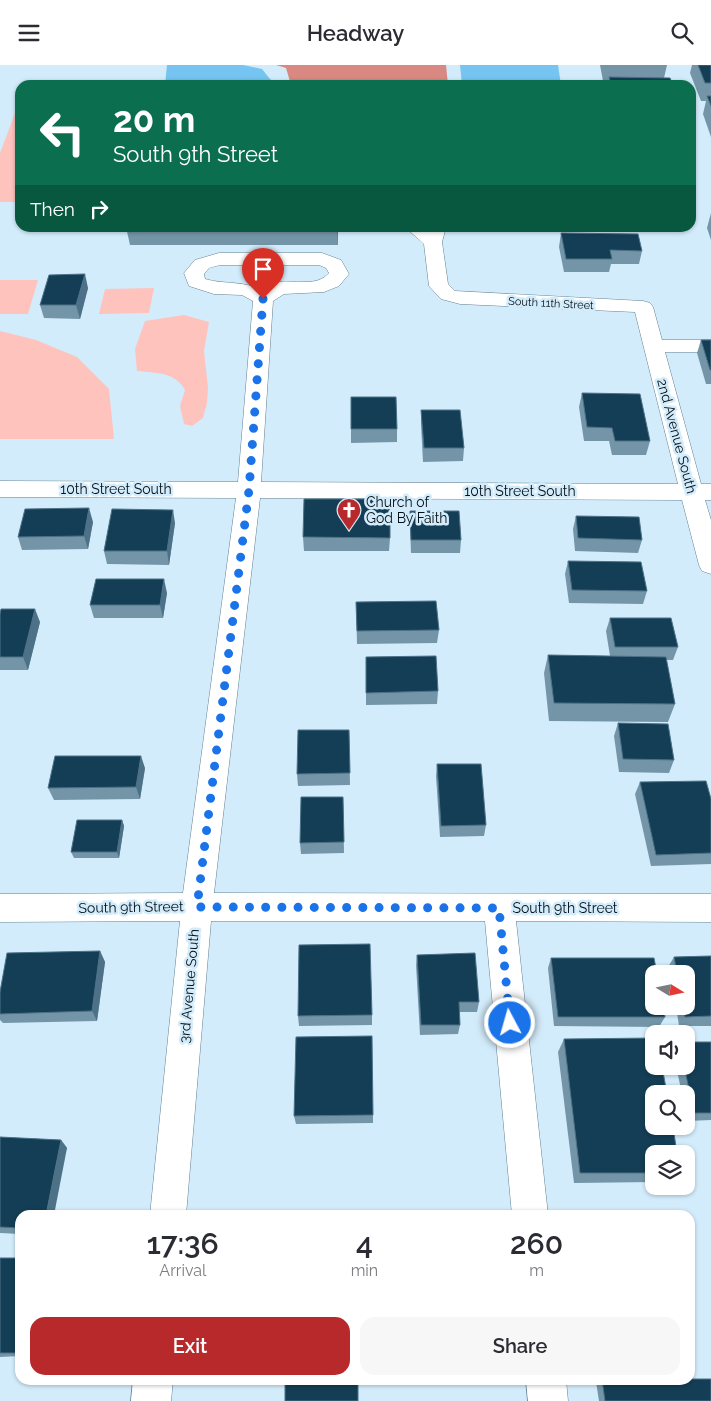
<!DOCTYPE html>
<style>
body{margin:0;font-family:Raleway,sans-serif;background:#f7f7f7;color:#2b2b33;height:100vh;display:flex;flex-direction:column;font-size:19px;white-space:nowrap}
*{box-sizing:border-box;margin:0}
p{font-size:16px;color:#7c7c81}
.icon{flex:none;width:28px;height:28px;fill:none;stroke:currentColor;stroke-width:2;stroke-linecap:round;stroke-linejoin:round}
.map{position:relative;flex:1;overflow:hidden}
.sheet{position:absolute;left:15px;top:1145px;width:680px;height:175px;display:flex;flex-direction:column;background:#fff;border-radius:15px;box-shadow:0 1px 4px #0004}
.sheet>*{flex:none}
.hud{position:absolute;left:15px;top:15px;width:681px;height:152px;border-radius:15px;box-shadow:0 1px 4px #0004;background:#0b6e4f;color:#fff;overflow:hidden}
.needle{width:32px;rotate:100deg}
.buttons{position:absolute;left:645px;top:900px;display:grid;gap:10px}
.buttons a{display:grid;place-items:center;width:50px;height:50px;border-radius:10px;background:#fff;box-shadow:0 1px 4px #0004;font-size:25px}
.pin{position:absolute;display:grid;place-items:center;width:42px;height:42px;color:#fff;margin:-51px -21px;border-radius:50% 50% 50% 0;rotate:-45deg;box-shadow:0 0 5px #0007}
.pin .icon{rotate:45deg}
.me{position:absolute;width:55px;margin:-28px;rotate:354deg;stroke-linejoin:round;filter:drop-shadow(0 0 4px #0008)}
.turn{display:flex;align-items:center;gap:18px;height:105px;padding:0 15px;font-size:22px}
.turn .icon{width:65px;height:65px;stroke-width:2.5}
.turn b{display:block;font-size:35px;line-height:42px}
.then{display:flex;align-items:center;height:48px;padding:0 15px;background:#0003;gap:10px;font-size:19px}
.eta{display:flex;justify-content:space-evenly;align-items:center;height:85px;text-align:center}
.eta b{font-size:30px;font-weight:600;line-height:35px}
.primary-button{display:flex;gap:10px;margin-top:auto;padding:10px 15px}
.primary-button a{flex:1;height:58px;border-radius:15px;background:#b8292c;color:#fff;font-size:20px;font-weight:600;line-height:58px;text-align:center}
.primary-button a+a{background:#f7f7f7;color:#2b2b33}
header{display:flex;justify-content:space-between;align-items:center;height:65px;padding:0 15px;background:#fff;font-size:22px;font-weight:600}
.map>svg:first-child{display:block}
</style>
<header><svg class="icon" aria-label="menu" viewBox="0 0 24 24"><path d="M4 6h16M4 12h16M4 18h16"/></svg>Headway<svg class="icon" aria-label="search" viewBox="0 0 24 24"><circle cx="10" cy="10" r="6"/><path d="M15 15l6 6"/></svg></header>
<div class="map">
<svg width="711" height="1336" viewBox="0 0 711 1336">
<rect width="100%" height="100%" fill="#d3ecfb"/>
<g fill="#fec3bd">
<polygon points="20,35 20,137 0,137 0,88"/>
<polygon points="0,215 38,215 28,249 0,249"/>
<polygon points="154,223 149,248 99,249 105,224"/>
<path d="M 184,250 L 209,257 L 204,286 L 208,322 L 207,338 L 203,353 L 192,361 L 184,359 L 180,341 L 185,325 C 175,307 157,308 137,306 L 135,284 L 145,256 Z"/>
<polygon points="0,266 36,275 77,292 109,324 114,374 0,374"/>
</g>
<polygon fill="#da8982" points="276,0 446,0 448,20 291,20 286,3"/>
<g fill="#76c4f1">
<polygon points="167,0 243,0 262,4 270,14 277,19 165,20"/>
<polygon points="460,0 558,0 561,20 462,20"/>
</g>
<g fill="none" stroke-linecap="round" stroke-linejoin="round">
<g stroke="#648091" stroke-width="1">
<g id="minor">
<path d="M 405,162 L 446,162 L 442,177 L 448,219 L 455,226 L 643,236 L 650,238 L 653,242 L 662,275 L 711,275 L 711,287 L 665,287 L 701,419 L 711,419 L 711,435 L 705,435 L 711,455 L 711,509 L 702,506 L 699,500 L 682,435 L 260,433 L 214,828 L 711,829 L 711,857 L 516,856 L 548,1150 L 512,1150 L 485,856 L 211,856 L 186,1150 L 150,1150 L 180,856 L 0,857 L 0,829 L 183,828 L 236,433 L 0,432 L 0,416 L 238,417 L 253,236 L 242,230 L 214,229 L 189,221 L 184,208 L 195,195 L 219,188 L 322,188 L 341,195 L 349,209 L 339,221 L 324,227 L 284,229 L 273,236 L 261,417 L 678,419 L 635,247 L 460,239 L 441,234 L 429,221 L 424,179 ZM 220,200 L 319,200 L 326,203 L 329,208 C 317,222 297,215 280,217 C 273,218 268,222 263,226 C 244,215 225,220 205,214 L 204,209 L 209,203 Z"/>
<polygon points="133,1315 173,1315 171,1336 131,1336"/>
<polygon points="526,1315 566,1315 568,1336 528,1336"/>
</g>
</g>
<use href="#minor" fill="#fff" fill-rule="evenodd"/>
</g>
<g fill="#7495a8">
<polygon points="600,0 667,0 664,13 673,20 608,20 608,16 603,16"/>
<polygon points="692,0 711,0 711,72 703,49 706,36 701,36 690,8"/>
<polygon points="711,148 711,175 707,163"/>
<polygon points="126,162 338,162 338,180 130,180"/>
<polygon points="561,168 642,186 639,199 611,199 609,207 564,207 559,182"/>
<polygon points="88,223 80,254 44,253 40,240"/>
<polygon points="701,275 711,275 711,319 706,319 697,288"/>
<polygon points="582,328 650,376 646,390 612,390 609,376 584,376 579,342"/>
<polygon points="351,332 397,364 397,377 351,378"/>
<polygon points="421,345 464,383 463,396 423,397 421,359"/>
<polygon points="410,446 461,475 460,488 411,488 410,459"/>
<polygon points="576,451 642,475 638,488 575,486 573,464"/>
<polygon points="93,457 88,484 22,485 18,472"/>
<polygon points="175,458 169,500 107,499 104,486"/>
<polygon points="303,472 390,473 389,486 304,486"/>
<polygon points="568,496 647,526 643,539 569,538 565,509"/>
<polygon points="167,528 163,553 94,553 90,540"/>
<polygon points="356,537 439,565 437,578 357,579"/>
<polygon points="0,549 40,557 28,605 0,605"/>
<polygon points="610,553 678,582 673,595 666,595 675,639 668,657 549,656 544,608 548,590 610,591 606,566"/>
<polygon points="366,592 438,626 437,639 366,640"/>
<polygon points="618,658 674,695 669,708 619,707 614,671"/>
<polygon points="349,665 350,720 298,721 297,709"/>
<polygon points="437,699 486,760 484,771 440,772 436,711"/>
<polygon points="145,703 140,734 54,735 48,723"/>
<polygon points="640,717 711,734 711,799 651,801 635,729"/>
<polygon points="343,732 344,788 301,789 300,778"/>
<polygon points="122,755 124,761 119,793 74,793 71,787"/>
<polygon points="100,886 105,897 97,956 3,958 0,955 0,927"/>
<polygon points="417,890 479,937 477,947 459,947 460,960 458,969 420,970 416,900"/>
<polygon points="711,891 711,961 679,961 676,941 686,941 686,909 670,909 668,902 674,892"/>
<polygon points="551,893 665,952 659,962 554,961 548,903"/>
<polygon points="372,950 372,960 299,961 298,951"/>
<polygon points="564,974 654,1089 654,1117 574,1118 558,987"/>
<polygon points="711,977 711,1055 687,1056 686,1051 686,1029 682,1029 676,1001 686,1001"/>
<polygon points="373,1050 373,1058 296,1059 294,1051"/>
<polygon points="0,1072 61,1075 67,1083 20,1150 20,1169 0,1168"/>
<polygon points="0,1193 20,1193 20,1291 0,1292"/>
<polygon points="600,1315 690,1315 711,1336 599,1336 596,1317"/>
</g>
<g fill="#4d7287">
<polygon points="337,162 338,162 338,180"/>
<polygon points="85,209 88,223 80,254 76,240"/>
<polygon points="89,443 93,457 88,484 84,471"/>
<polygon points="173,445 175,458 169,500 167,486"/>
<polygon points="164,514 167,528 163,553 160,540"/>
<polygon points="35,544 40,557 28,605 23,592"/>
<polygon points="141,691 145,703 140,734 136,722"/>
<polygon points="122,755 124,761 119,793 117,787"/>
<polygon points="100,886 105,897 97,956 92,946"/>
<polygon points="61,1075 67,1083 54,1150 46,1150"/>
</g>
<g fill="#143e55" stroke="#4d7287">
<polygon points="698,0 711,0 711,18 705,18"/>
<polygon points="609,12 670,13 673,20 611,20"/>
<polygon points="707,31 711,31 711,41"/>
<polygon points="561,168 638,169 642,186 610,185 612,194 566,194"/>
<polygon points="85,209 76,240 40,240 49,210"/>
<polygon points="701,275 711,275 711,305 710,305"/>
<polygon points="582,328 640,329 650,376 615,376 612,363 587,362"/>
<polygon points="351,332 396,332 397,364 351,364"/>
<polygon points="421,345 460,345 464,383 424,383"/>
<polygon points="304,434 390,434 390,473 303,472"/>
<polygon points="89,443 84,471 18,472 25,444"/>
<polygon points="112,444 173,445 167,486 104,486"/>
<polygon points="410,446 459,446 461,475 411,475"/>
<polygon points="576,451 639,452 642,475 578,473"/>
<polygon points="568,496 641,497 647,526 572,525"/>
<polygon points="96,514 164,514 160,540 90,540"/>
<polygon points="436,536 439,565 357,566 356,537"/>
<polygon points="1,544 35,544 23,592 0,592 0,549"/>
<polygon points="610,553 671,553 678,582 615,582"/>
<polygon points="548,590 666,592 675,639 554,638"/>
<polygon points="436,591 438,626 366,628 366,592"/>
<polygon points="618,658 668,659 674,695 623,694"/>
<polygon points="298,665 349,665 350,708 297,709"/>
<polygon points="55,691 141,691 136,722 48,723"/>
<polygon points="437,699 481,699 486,760 441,761"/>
<polygon points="706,716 711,734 711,788 656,790 640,717"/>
<polygon points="301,732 343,732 344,777 300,778"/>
<polygon points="77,755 122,755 117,787 71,787"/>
<polygon points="370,879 372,950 298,951 299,880"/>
<polygon points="100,886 92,946 0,949 0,927 7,888"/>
<polygon points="475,888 479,937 459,937 460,960 421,960 417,890"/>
<polygon points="711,891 711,951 685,952 683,941 686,941 686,909 677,909 674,892"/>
<polygon points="551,893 654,893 657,909 654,909 654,941 663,941 665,952 558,952"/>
<polygon points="372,971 373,1050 294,1051 296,972"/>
<polygon points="654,973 654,1001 662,1001 667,1029 654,1029 654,1061 673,1061 677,1089 654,1089 654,1108 580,1108 564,974"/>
<polygon points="686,977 711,977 711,1048 694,1048 684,1001 686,1001"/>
<polygon points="0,1072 61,1075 46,1150 20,1150 20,1163 0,1162"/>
<rect x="0" y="1193" width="20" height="95"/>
<polygon points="690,1314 711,1314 711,1336 605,1336 602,1315 690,1315"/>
<rect x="285" y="1315" width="73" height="21"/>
</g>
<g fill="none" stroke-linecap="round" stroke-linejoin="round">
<polyline stroke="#1a73e8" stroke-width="9" stroke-dasharray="0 16.2" points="263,234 249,425 197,842 499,843 510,958"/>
</g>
<defs>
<g id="church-pin" transform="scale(1.25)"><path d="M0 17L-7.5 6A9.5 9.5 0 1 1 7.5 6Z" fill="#b8292c" stroke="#d3ecfb"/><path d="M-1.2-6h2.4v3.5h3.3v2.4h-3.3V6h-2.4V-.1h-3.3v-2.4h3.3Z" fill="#fff"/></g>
</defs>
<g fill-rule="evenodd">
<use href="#church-pin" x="349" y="445"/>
</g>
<g text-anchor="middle" stroke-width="5" stroke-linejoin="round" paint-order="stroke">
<g font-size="11" fill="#050f15" stroke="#d3ecfb">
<text transform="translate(551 238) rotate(3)" y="4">South 11th Street</text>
</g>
<g font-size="14" fill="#050f15" stroke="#d3ecfb">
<text transform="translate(677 371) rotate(75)" y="5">2nd Avenue South</text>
<text x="116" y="429">10th Street South</text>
<text x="520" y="431">10th Street South</text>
<text transform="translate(131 842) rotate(-1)" y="5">South 9th Street</text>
<text x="565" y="848">South 9th Street</text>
<text transform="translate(189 921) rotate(-85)" y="5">3rd Avenue South</text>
</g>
<g font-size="14" fill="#050f15" stroke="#d3ecfb" text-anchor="start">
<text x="366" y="442">Church of<tspan x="366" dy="16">God By Faith</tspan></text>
</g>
</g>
</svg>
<div class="buttons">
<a><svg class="needle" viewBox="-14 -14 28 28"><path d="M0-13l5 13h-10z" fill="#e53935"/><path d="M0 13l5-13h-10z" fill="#7c7c81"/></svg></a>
<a><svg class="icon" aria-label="sound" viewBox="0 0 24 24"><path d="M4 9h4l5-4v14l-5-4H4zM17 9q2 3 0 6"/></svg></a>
<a><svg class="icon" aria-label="search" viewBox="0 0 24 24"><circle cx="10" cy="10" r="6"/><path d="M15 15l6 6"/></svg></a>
<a><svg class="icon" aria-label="layers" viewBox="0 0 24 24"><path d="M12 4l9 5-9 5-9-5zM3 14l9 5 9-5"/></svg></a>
</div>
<div class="pin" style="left:263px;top:234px;background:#d93025"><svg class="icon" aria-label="arrive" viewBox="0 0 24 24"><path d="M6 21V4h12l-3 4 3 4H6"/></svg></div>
<svg class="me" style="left:510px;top:958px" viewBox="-20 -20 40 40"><circle r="17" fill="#1a73e8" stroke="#fff" stroke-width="3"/><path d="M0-11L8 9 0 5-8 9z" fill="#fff"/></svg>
<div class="hud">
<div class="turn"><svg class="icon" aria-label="left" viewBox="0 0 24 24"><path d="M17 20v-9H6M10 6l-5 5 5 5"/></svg><div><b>20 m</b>South 9th Street</div></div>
<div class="then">Then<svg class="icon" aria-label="right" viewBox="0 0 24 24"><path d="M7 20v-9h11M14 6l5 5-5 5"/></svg></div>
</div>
<section class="sheet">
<div class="eta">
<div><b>17:36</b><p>Arrival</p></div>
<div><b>4</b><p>min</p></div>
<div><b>260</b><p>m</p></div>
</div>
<div class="primary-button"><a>Exit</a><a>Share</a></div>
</section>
</div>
